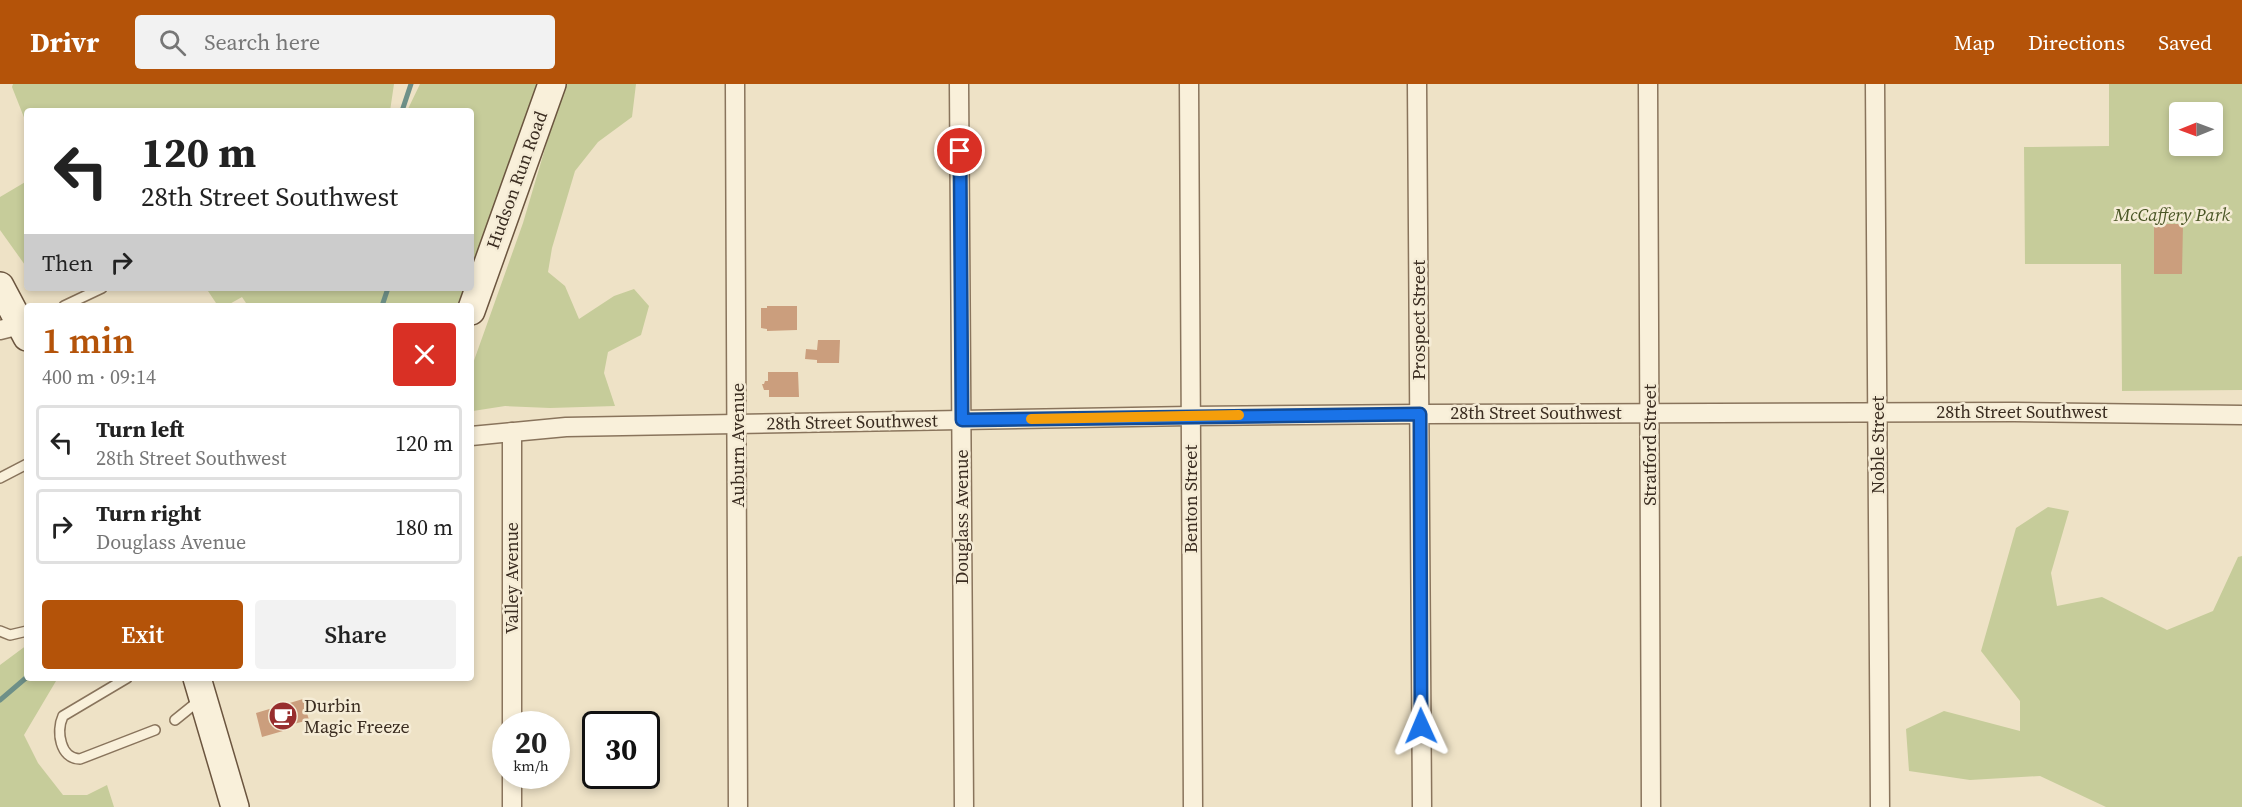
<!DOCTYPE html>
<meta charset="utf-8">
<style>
body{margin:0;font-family:"Source Serif 4",serif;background:#f2f2f2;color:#222;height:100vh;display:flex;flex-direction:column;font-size:22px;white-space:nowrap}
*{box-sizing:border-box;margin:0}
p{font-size:20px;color:#767676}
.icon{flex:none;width:33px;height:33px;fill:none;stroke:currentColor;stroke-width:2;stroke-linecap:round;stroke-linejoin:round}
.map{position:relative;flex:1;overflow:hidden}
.drawer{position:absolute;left:24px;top:219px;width:450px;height:378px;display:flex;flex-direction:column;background:#fff;border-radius:6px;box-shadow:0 3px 9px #0003}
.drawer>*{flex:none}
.hud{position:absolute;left:24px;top:24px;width:450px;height:183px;border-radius:6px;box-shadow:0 3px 9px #0003;background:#fff;color:#222;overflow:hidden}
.needle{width:39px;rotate:269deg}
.buttons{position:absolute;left:2169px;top:18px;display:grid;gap:12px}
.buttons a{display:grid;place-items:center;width:54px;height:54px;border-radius:6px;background:#fff;box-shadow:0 3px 9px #0003;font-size:30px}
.speed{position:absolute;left:492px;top:627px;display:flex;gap:12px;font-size:30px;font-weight:700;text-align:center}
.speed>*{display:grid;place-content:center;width:78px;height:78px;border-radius:50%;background:#fff;box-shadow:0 3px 9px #0003;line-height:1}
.speed small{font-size:15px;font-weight:400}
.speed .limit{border:3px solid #111;border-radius:9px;background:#fff;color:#111}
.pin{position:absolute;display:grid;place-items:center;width:51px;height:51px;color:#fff;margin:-26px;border:3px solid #fff;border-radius:50%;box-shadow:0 2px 6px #0007}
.me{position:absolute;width:66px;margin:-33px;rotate:359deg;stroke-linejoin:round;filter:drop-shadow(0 0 4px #0008)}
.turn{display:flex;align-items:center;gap:21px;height:126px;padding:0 18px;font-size:27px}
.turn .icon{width:78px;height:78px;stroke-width:2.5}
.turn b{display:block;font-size:42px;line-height:51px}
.then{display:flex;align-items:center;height:57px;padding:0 18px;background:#0003;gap:12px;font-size:22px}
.round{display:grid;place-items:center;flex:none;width:63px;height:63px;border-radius:6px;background:#f2f2f2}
.headline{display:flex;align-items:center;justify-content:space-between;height:102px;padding:0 18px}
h1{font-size:36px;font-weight:600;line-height:45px;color:#b45309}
.primary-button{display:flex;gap:12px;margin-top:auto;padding:12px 18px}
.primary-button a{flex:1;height:69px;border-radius:6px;background:#b45309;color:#fff;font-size:24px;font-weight:600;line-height:69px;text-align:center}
.primary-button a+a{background:#f2f2f2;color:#222}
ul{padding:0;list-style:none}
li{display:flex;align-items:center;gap:18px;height:75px;margin:0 12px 9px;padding:0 6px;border:3px solid #e0e0e0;border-radius:6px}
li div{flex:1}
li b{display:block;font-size:22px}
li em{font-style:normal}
header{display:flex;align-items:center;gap:36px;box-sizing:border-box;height:84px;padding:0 30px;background:#b45309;color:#fff}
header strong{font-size:28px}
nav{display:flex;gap:33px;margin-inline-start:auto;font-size:21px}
.search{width:420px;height:54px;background:#f2f2f2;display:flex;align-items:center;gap:15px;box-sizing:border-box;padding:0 21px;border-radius:6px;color:#767676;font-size:22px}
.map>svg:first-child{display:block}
</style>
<header>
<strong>Drivr</strong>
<div class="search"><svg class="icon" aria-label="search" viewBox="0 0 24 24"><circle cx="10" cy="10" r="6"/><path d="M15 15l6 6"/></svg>Search here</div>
<nav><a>Map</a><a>Directions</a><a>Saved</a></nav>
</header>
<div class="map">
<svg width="2242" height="723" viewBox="0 0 2242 723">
<rect width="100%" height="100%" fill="#eee2c6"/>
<g fill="#c6cc9a" fill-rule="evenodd">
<polygon points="13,0 394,0 390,27 27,27 27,41 12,3"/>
<polygon points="420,0 539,0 471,186 471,27 407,27"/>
<polygon points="567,0 636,0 632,33 598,58 575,87 552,164 548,188 565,202 579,235 614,212 634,205 649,222 641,251 608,268 604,289 615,322 550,324 505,322 473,327 471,325 471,285 523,139 552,41"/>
<path d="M 2109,0 L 2242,0 L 2242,306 L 2122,307 L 2121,180 L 2025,180 L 2024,63 L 2109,62 ZM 2180,28 L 2212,28 L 2212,62 L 2180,62 Z"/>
<polygon points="27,97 27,180 25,181 0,146 0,113"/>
<polygon points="206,204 465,204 458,222 248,222 242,213 226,222 218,222"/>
<polygon points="2048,423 2069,427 2051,489 2057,522 2102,513 2167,546 2213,527 2238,473 2242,472 2242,723 2106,723 2040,692 1970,696 1909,687 1906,645 1944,627 2020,647 2020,617 1981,567 2016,444"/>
<polygon points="27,561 27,594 61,594 56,597 24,651 38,679 63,711 87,711 107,701 114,723 0,723 0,581"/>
</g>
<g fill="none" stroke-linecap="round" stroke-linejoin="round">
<g stroke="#6e9088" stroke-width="5">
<polyline points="402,27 411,0"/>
<polyline points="382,222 388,204"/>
<polyline points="0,616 27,593"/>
</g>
</g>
<g fill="#cb9e7d">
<polygon points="2154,140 2183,140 2182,190 2154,190"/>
<polygon points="767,222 797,222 797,246 767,247 767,245 761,244 761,224 767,224"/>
<polygon points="818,256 840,256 839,279 817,279 817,276 805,275 806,265 817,266"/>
<polygon points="768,288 798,288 799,313 769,313 769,306 764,306 762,300 764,300 765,297 768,297"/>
<polygon points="303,615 309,636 282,643 283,647 262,653 256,629"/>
</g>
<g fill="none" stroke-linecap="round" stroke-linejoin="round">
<g stroke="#89745c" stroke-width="12">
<g id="lane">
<polyline points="64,222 102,204"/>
<polyline points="0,394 27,380"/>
<polyline points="0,547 10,551 27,547"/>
<path d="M 127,594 L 63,632 C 56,647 60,675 80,675 L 155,646"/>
<polyline points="175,636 201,615"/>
</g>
</g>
<g stroke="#89745c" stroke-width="21">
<g id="street">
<polyline points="735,0 738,723"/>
<polyline points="959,0 964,723"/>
<polyline points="1189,0 1193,723"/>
<polyline points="1417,0 1422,723"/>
<polyline points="1648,0 1651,723"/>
<polyline points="1875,0 1880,723"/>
<polyline points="0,246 20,241"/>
<polyline points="512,348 512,640"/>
<polyline points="471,352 566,343 1190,332 1420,330 2014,328 2242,331"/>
<polyline points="512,692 512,723"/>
</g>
</g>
<g stroke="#6b553f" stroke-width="30">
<g id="secondary">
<polyline points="0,202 27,253"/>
<polyline points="471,227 552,0"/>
<polyline points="197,594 235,723"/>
</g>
</g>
<use href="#lane" stroke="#f9f0da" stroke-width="9"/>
<use href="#street" stroke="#f9f0da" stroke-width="18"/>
<use href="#secondary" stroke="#f9f0da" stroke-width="27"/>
</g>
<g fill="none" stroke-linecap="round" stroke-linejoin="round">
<g stroke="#114b97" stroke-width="15">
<polyline id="route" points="960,67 962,336 1420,330 1421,642"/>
</g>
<use href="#route" stroke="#1a73e8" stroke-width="10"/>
<polyline stroke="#f59e0b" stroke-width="10" points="1031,335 1239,331"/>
</g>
<defs>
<g id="cafe-disc" transform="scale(1.5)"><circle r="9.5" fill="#972d2d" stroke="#f5ecd6"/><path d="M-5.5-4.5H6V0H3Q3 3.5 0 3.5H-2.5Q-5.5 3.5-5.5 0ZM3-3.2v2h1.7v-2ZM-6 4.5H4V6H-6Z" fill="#fff"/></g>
</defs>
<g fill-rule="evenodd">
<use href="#cafe-disc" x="283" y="632"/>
</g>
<g text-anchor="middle" stroke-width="5" stroke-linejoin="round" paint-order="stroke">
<g font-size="18" fill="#3a2c20" stroke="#f5ecd6">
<text transform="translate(517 96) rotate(-70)" y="6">Hudson Run Road</text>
<text transform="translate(1419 236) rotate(-90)" y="6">Prospect Street</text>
<text x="2022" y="334">28th Street Southwest</text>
<text x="1536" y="335">28th Street Southwest</text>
<text transform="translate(852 338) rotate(-1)" y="6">28th Street Southwest</text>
<text transform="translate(738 361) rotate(-90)" y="6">Auburn Avenue</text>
<text transform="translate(1650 361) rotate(-90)" y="6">Stratford Street</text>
<text transform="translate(1878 361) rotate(-90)" y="6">Noble Street</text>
<text transform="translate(1191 415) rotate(-90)" y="6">Benton Street</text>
<text transform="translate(962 433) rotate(-90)" y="6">Douglass Avenue</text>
<text transform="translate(512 494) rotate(-90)" y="6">Valley Avenue</text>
</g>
<g font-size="18" font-style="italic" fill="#4a5626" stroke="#f5ecd6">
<text x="2172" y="137">McCaffery Park</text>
</g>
<g font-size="18" fill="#3a2c20" stroke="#f5ecd6" text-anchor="start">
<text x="304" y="628">Durbin<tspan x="304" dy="21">Magic Freeze</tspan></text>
</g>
</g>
</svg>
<div class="buttons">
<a><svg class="needle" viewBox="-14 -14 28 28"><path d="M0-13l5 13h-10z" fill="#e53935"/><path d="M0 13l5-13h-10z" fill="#767676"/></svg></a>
</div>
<div class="speed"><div>20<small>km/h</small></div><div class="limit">30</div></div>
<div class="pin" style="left:960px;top:67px;background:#d93025"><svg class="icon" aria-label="arrive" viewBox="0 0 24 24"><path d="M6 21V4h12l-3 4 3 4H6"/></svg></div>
<svg class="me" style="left:1421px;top:642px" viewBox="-20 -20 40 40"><path d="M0-17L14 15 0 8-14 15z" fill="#1a73e8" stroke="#fff" stroke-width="4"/></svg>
<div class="hud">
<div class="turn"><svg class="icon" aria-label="left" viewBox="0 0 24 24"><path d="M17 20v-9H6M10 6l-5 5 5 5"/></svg><div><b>120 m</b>28th Street Southwest</div></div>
<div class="then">Then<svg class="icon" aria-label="right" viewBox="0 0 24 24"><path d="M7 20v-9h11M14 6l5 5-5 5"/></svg></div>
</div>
<section class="drawer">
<div class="headline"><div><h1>1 min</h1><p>400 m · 09:14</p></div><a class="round" style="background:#d93025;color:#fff"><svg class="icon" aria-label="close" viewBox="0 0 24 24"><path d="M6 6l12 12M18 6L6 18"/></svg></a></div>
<ul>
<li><svg class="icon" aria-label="left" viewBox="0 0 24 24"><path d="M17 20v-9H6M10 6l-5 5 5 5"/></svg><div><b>Turn left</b><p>28th Street Southwest</p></div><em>120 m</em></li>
<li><svg class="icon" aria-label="right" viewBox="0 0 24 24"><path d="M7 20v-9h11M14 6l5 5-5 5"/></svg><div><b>Turn right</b><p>Douglass Avenue</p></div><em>180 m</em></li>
</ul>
<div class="primary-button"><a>Exit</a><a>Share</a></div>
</section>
</div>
